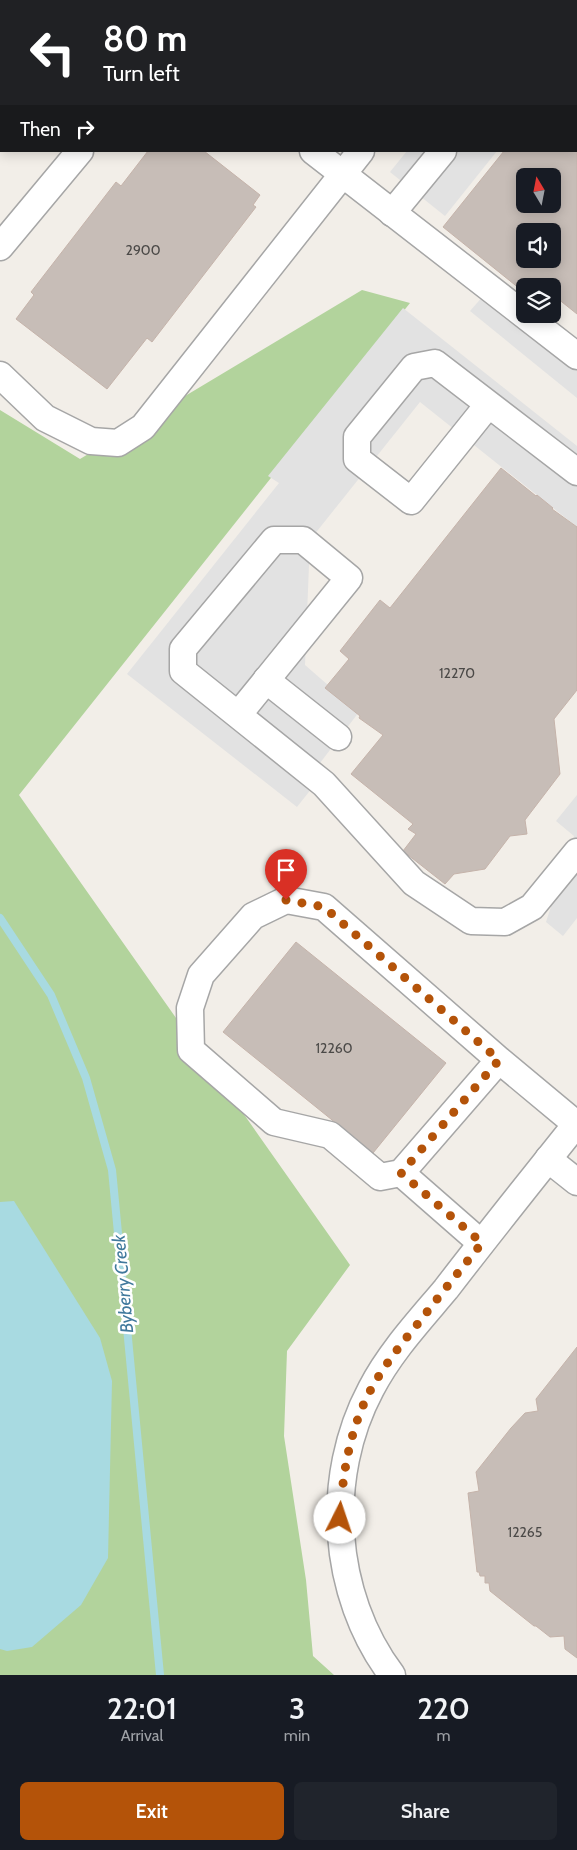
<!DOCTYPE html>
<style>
body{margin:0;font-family:Cabin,sans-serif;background:#20242c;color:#f1f3f6;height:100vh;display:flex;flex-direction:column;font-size:19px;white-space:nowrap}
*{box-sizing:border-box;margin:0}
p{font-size:16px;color:#9ea1a6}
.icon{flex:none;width:28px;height:28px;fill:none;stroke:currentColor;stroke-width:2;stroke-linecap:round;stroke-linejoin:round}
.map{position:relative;height:1675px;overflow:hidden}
.details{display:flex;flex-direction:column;background:#171b24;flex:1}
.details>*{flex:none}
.top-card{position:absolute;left:0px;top:0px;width:578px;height:152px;box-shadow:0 2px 12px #0003;background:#202124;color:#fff;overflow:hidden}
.needle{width:32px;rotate:350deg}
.buttons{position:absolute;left:516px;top:168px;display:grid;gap:10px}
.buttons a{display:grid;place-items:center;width:45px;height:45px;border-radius:8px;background:#171b24;box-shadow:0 2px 12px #0003;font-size:25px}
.pin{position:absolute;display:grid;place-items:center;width:42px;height:42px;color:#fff;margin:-51px -21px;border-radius:50% 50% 50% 0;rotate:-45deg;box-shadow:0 0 5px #0007}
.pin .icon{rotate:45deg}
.me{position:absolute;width:55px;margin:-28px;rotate:4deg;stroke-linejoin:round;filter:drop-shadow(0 0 4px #0008)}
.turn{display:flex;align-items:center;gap:18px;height:105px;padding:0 20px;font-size:22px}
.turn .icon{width:65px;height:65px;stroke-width:2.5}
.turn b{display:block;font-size:35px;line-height:42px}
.then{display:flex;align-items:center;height:48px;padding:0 20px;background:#0003;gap:10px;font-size:19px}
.eta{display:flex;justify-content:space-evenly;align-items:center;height:85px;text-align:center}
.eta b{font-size:30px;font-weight:600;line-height:35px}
.button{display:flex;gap:10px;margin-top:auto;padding:10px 20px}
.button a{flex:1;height:58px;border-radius:8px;background:#b45309;color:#fff;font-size:20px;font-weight:600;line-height:58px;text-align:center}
.button a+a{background:#20242c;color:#f1f3f6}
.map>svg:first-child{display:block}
</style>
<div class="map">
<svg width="577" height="1675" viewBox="0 0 577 1675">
<rect width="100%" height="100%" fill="#f2eee8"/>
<polygon fill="#b2d39c" points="362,290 410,303 19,795 350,1265 287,1351 284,1436 306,1580 313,1656 334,1675 0,1675 0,410 80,459"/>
<g fill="#e2e2e2">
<polygon points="407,151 497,151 445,216 390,172"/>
<polygon points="484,295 577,363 577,398 470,311"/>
<polygon points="403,308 577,446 577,527 420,402 310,540 305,665 359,712 320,763 327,769 297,807 127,674 279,483 268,476"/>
<polygon points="577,795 577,918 563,936 546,922 574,836 556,821"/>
</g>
<polygon fill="#a8dae1" points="14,1201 100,1338 112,1381 108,1558 81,1605 32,1647 7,1651 0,1649 0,1202"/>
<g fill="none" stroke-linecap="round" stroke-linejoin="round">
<polyline stroke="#a8dae1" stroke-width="8" points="0,918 51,995 86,1078 112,1170 160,1675"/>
</g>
<g fill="#c7bdb7" stroke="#c5b3aa" fill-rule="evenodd">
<path d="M 577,61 L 577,314 L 552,294 L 552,286 L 525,286 L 525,293 L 443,227 L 504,151 L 576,151 ZM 525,176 L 552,176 L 552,204 L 525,204 ZM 525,231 L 552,231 L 552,259 L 525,259 Z"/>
<polygon points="148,151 204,151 260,195 253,205 256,207 152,342 147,338 107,389 16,319 34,295 31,292 116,182 121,186"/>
<polygon points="501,468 536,496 537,495 553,508 552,509 577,527 577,690 554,719 560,774 525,820 527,834 510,836 485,869 454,874 445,884 403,851 416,834 408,829 413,824 351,774 383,735 359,718 360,716 325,688 349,659 340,651 380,600 390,608"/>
<polygon points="296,942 446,1063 373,1153 223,1032"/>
<polygon points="577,1347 577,1658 565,1649 564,1636 550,1637 536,1626 534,1626 490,1591 489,1583 485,1583 485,1576 480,1576 479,1572 477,1572 468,1493 479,1491 476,1472 511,1428 525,1413 538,1411 536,1399"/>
</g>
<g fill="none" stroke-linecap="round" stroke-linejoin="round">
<g stroke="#a6a6a6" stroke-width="29">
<g id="minor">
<polyline points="121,0 122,1"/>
<polyline points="479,1 480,0"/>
<polyline points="568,1 569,0"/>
<polyline points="313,151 577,356"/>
<polyline points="392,213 443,151"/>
<polyline points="0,247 80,151"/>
<polyline points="0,375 45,418 91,441 118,443 143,427 361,151"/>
<polyline points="488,405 411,501 357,459 357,437 414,367 435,363 577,472"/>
<polyline points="266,680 338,737"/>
<polyline points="238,715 349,578 303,540 274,540 183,649 183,671 324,784 414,883 471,921 505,922 532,907 577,852"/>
<polyline points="499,1060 401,1173 380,1177 330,1135 274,1122 191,1050 190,1008 201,975 253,916 286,900 324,907 499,1060 576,1124"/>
<polyline points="548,1159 577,1182"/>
<polyline points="401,1173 481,1243"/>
<path d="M 392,1675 C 331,1594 324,1477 371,1389 C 390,1352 420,1320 446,1289 C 489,1233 533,1178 577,1123"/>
</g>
</g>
<use href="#minor" stroke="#fff" stroke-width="26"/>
</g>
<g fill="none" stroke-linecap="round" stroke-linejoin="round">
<path stroke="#b45309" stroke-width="9" stroke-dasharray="0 16.2" d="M 286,900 L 324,907 L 499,1060 L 401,1173 L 482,1243 C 461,1269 440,1295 420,1321 C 397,1349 373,1379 360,1413 C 347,1447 342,1482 340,1518"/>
</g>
<g text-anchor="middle" stroke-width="5" stroke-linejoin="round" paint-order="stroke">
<g font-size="14" fill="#4b4947">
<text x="143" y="255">2900</text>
<text x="457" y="678">12270</text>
<text x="334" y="1053">12260</text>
<text x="525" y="1537">12265</text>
</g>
<g font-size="18" font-style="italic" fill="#417a9d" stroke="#fff">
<text transform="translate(123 1284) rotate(-95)" y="6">Byberry Creek</text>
</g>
</g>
</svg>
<div class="buttons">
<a><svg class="needle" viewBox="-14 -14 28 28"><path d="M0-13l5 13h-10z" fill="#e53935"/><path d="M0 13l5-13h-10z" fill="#9ea1a6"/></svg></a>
<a><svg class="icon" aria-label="sound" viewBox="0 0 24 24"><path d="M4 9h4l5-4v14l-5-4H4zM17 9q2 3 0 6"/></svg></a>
<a><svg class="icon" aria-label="layers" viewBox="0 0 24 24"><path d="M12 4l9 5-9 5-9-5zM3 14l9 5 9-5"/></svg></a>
</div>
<div class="pin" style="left:286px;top:900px;background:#d93025"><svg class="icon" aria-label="arrive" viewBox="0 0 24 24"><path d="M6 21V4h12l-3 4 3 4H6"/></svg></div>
<svg class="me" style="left:340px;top:1518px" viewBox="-20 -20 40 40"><circle r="19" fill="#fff"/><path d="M0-13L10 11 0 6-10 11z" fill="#b45309"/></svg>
<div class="top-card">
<div class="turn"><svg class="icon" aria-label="left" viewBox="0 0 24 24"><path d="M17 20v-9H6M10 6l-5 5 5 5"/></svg><div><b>80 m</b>Turn left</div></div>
<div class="then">Then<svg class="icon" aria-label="right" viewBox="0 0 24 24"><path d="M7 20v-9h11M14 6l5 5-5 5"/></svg></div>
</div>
</div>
<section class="details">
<div class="eta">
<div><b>22:01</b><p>Arrival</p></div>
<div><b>3</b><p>min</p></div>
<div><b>220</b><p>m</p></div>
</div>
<div class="button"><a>Exit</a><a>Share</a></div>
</section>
